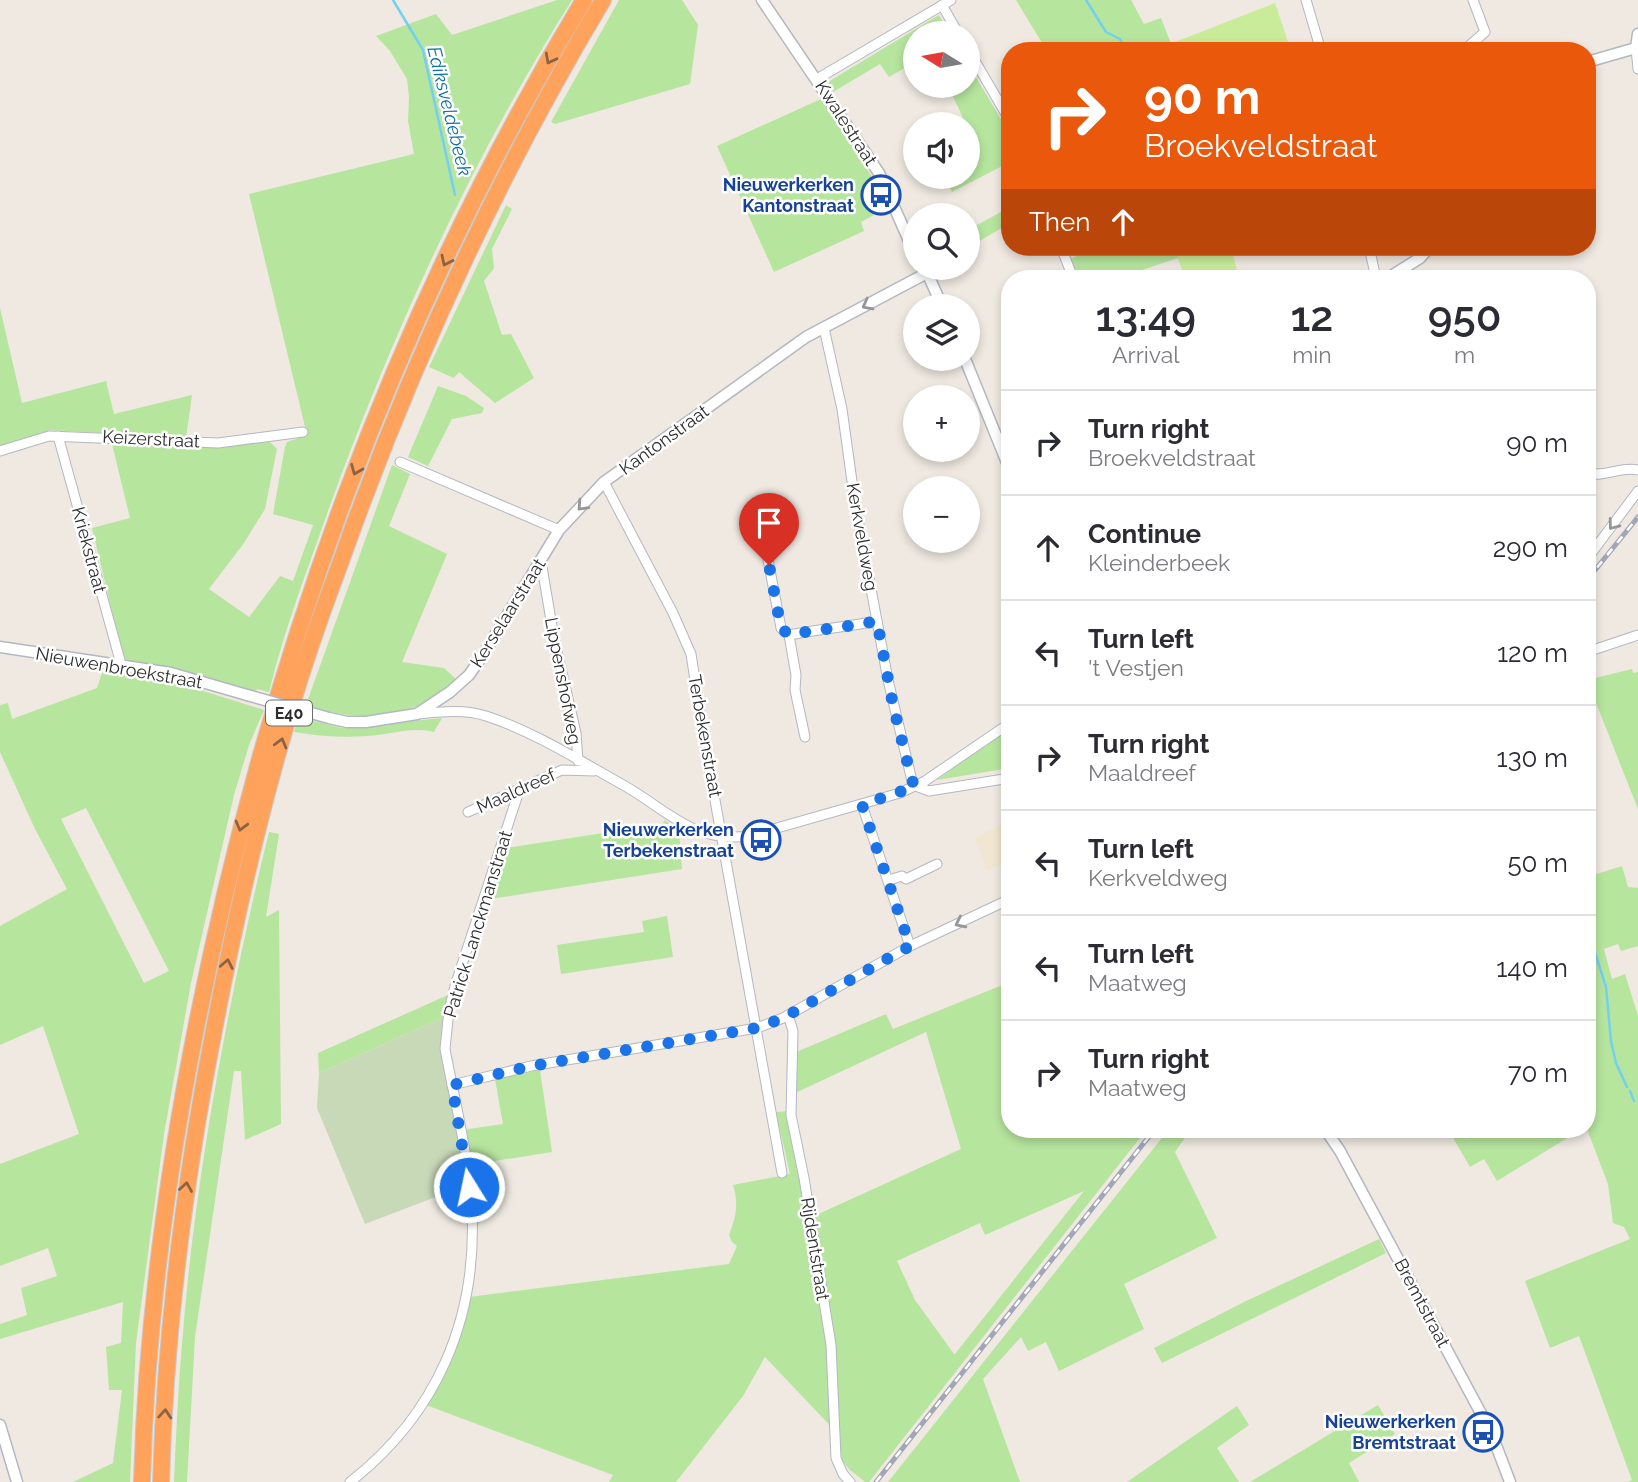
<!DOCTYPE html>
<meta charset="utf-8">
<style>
body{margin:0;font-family:Raleway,sans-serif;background:#f2f2f3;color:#2b2b33;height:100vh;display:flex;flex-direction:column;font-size:26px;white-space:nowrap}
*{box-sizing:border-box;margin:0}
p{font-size:23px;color:#7c7c81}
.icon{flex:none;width:38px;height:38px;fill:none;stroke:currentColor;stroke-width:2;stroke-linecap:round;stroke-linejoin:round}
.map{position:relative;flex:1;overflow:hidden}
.details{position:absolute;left:1001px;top:270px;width:595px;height:868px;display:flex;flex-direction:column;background:#fff;border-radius:28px;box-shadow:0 4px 10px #0003}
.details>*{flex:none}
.top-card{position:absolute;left:1001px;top:42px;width:595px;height:214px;border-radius:28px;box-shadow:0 4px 10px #0003;background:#ea580c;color:#fff;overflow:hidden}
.needle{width:46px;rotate:281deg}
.tools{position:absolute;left:903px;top:21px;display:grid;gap:14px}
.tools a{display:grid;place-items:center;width:77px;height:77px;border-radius:50%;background:#fff;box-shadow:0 4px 10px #0003;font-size:35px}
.pin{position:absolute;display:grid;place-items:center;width:60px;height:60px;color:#fff;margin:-72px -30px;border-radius:50% 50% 50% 0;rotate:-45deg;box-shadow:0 0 7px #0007}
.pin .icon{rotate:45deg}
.me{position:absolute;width:77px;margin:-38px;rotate:350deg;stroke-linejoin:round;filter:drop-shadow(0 0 5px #0008)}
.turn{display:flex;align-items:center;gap:24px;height:147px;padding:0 28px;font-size:32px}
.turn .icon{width:91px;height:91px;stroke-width:2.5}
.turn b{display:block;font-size:49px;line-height:60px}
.then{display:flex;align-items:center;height:66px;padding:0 28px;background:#0003;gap:14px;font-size:26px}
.eta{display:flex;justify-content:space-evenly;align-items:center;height:119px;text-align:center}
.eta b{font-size:42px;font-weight:600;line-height:49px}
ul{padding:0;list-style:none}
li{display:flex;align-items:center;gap:21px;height:105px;padding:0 28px;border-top:2px solid #e1e1e2}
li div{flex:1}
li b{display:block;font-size:26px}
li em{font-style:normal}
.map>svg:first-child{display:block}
</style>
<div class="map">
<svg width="1638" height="1482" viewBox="0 0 1638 1482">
<rect width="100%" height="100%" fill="#efe9e1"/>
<polygon fill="#f0e6d1" points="1010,820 1010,859 987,871 975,838"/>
<g fill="#b6e59e" fill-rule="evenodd">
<path d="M 557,0 L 572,0 C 471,160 392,334 328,511 C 307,571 284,630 269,692 L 257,689 L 256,692 L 129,661 L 123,657 L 92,528 L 130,518 L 111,440 L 227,447 L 268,440 L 277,449 L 265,509 L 244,543 L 209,589 L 249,617 L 280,576 L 293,581 L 313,525 L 273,514 L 285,447 L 287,442 L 307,435 L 249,194 L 414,154 L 408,121 L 409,97 L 407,79 L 390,51 L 376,36 L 436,14 L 452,35 Z"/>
<polygon points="619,0 682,0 698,25 690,84 555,124 551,122"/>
<polygon points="1016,0 1131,0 1144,24 1161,18 1171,44 1152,51 1047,51"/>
<polygon points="939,15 949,33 915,33 915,62 889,77 880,64 833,92 828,82"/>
<polygon points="968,64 1010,134 1010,162 952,192 943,177 968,177 968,124 957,124 964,120 948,86 968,86"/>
<polygon points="821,99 880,189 887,208 861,222 864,231 774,272 717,146"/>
<polygon points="506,205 512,209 492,249 494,268 484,281 502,335 511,334 534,378 495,403 459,372 454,378 429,367"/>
<polygon points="1010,207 1010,223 976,243 968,230"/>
<polygon points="1100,247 1174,247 1178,258 1118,278 1077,278 1070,259"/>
<polygon points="0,308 22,403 106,381 114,414 192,395 186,438 50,430 0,447"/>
<polygon points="438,386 466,396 484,408 482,413 452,419 428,466 408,457"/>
<path d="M 392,465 L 410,474 L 389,526 L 447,554 L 402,662 L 444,668 L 457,680 C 444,689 429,701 415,707 C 378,721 342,717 306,705 Z"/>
<polygon points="1632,669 1633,673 1638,672 1638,809 1587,680"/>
<path d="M 103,670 L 165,679 L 264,710 L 249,745 L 234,795 L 191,983 L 164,1134 L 136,1343 L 130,1482 L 73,1482 L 113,1463 L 122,1390 L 109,1390 L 106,1347 L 121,1343 L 123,1302 L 0,1339 L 0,1324 L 27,1315 L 21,1288 L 57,1276 L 48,1248 L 0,1266 L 0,1164 L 79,1134 L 43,1026 L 0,1045 L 0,926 L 67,889 L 35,829 L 0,752 L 0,705 L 8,703 L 12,719 L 97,688 ZM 86,808 L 169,971 L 144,983 L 61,819 Z"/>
<path d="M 298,717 L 342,728 L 442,718 L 434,732 C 412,726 389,735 367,736 C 342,738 318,736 294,732 Z"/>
<polygon points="1010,727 1010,768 937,780"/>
<polygon points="665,820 679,831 682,869 490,899 506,848 642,827 646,837 653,836"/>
<path d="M 269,832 L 279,834 L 266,917 L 279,910 L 281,1124 L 245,1140 L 241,1071 L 234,1071 L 195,1337 L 187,1482 L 174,1482 C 176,1436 178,1390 182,1344 C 195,1176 229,996 269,832 Z"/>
<polygon points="1622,866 1628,887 1638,888 1638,946 1621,951 1618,944 1604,949 1612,979 1625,974 1638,1016 1638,1482 1628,1482 1632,1480 1579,1336 1550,1348 1525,1281 1630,1239 1624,1227 1613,1223 1608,1184 1587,1129 1587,875 1590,876"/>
<polygon points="667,916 673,957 561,974 557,945 644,932 642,921"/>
<path d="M 1010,982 L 1010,1129 L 1147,1129 L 869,1482 L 865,1482 L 849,1469 L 842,1460 L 839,1435 L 765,1357 L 743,1396 L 676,1482 L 609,1482 L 613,1475 L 426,1405 L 456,1349 L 469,1297 L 729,1264 L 737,1246 L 732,1242 L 729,1235 C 736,1217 739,1204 733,1185 L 790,1174 L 776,1112 L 788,1111 L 814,1216 L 961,1149 L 926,1032 L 793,1094 L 794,1053 L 886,1014 L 893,1029 ZM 1084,1191 L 955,1354 L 954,1354 L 915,1300 L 897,1261 L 980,1223 L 985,1235 Z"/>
<polygon points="448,995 444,1017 319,1073 318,1053"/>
<polygon points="540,1070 552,1152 469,1165 462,1130 503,1124 495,1079"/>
<polygon points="1169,1129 1191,1129 1175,1152 1217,1238 1124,1284 1144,1329 1059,1371 1046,1342 1028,1351 1021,1337 983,1379 1020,1482 888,1482"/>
<polygon points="1448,1129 1582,1129 1497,1181 1484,1159 1470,1167"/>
<polygon points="1379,1239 1386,1253 1162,1363 1154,1348 1246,1301"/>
<polygon points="1378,1405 1395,1434 1349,1463 1359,1482 1250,1482"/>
<polygon points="1237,1406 1249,1425 1217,1448 1239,1482 1127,1482"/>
</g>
<polygon fill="#c8d9b8" points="444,1017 443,1050 467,1185 365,1224 317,1108 319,1073"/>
<g fill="#c9ec9a">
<polygon points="1275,3 1291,51 1152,51"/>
<polygon points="1174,247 1257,247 1233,255 1238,274 1224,278 1185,278"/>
</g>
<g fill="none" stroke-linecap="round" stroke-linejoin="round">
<g stroke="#75cff0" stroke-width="2.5">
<polyline points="393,0 423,50 455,195"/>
<polyline points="1086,0 1106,32 1120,39 1126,51"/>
<polyline points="1587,928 1606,987 1611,1041 1616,1063 1627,1087"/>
<polyline points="1630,1091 1634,1101"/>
</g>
<g stroke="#b4b7c1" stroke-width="11">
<g id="minor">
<polyline points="1306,0 1321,51"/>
<polyline points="942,5 958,33"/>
<polyline points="1636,48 1638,69"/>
<polyline points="968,49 1010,121"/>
<polyline points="1470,51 1470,45 1485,32 1473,0"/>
<polyline points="817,79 951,0"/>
<polyline points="1061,247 1073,278"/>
<polyline points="1369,247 1376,278"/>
<polyline points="824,328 842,409 855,503 888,680 912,781 916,786 929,791 1010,778"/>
<polyline points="58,436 121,664"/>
<polyline points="0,451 49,436 218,443 303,432"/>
<polyline points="400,462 559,530"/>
<path d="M 1587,473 C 1604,478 1621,466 1638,470"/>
<polyline points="604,482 673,613 691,654 704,739 782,1173"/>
<path d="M 765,544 L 781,628 L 789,635 C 819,629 847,627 877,621"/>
<polyline points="1587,559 1638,491"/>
<polyline points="541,561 554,638 576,733 578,761"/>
<polyline points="789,635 796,675 795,690 805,737"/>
<polyline points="1587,652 1638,635"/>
<path d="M 417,714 C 440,712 464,709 486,716 C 533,731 582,762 625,786 C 670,812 693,843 749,836 L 900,793 L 925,781 L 1010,723"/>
<polyline points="862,805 910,946"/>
<polyline points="468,812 562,770 594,771"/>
<polyline points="889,880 902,876 906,879 937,864"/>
<polyline points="788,1015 793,1031 791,1115 804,1178 831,1345 836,1458 843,1474 850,1482"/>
<polyline points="452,1085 531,1066 757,1028 783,1018 910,946 1010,899"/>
<path d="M 350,1482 C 436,1415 477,1320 472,1212 C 469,1157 455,1102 445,1049 L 449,1010 L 455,986 L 520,788"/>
</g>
</g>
<g stroke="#b4b7c1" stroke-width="13">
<g id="tertiary">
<polyline points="762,0 879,173 915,254"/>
<polyline points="1587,62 1636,48 1638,34"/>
<polyline points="925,268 942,306"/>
<polyline points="1388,278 1420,258 1430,247"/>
<polyline points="965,359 1010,470"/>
<polyline points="0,647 171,673 247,695"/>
<polyline points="329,718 347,722 366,722 417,714 450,692 469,675 483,655 559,530 604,482 806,337 927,273"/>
<polyline points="1325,1129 1340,1151 1491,1432 1510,1482"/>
<polyline points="0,1425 17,1482"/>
</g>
</g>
<g stroke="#c9c9c9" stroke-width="18">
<g id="motorway">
<path d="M 142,1482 C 146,1328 167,1173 197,1023 C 268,665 394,313 584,0"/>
<path d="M 161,1482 C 165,1330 185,1179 214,1030 C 233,930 255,830 284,732 C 300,674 320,617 341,561 C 410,366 497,177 603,0"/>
</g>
</g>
<use href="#minor" stroke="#fff" stroke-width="9"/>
<use href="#tertiary" stroke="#fff" stroke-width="10"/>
<use href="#motorway" stroke="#ffa35c" stroke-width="16"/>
<g stroke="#a3a6b8" stroke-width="5">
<g id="rail">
<polyline points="1587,580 1638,517"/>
<polyline points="876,1482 1155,1129"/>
</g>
</g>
<use href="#rail" stroke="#fff" stroke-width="2.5" stroke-dasharray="8" stroke-linecap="butt"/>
<g stroke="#b4b7c1" stroke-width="13" stroke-linecap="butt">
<polyline id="tertiary-bridge" points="247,695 329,718"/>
</g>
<use href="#tertiary-bridge" stroke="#fff" stroke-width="10"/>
</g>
<defs><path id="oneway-chevron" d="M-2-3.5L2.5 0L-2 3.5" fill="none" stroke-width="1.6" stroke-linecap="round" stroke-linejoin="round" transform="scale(1.75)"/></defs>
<g stroke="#8c6343">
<use href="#oneway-chevron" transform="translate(550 59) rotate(118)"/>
<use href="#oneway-chevron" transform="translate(446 261) rotate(116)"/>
<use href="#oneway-chevron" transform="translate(356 470) rotate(112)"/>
<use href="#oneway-chevron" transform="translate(281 743) rotate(-75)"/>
<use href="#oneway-chevron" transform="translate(241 826) rotate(105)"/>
<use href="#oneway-chevron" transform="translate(227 964) rotate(-79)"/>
<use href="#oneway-chevron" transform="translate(186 1187) rotate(-81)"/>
<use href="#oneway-chevron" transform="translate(165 1414) rotate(-86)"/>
</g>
<g stroke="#969696">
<use href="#oneway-chevron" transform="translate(867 305) rotate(152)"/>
<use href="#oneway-chevron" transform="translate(582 506) rotate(133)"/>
<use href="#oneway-chevron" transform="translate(1613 525) rotate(127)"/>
<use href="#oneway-chevron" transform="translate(960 923) rotate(154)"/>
</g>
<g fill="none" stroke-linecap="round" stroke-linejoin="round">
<path stroke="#1a73e8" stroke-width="12" stroke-dasharray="0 21.6" d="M 469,1187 L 452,1085 L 531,1066 L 757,1028 L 783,1018 L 910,946 L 862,805 L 916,786 L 912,781 L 893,705 L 877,621 C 847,627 819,629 789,635 L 781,628 L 769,565"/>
</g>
<defs>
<g id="bus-ring" transform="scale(2.0125)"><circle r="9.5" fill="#fff" stroke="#1a4fb4" stroke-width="1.5"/><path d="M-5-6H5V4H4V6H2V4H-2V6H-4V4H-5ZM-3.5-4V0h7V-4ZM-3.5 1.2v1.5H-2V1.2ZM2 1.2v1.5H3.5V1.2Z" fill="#1a4fb4"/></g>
</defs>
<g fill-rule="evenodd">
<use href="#bus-ring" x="881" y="195"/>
<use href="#bus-ring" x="761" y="840"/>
<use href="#bus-ring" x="1483" y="1432"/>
</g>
<g text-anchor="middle" stroke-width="5" stroke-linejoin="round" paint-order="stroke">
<rect fill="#fff" stroke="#6d6d6d" stroke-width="2" x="266" y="700.5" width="46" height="25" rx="5"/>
<g font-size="16" font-weight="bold" fill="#2e2e2e">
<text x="289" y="719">E40</text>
</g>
<g font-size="18" fill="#2e2e2e" stroke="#fff">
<text transform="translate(846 123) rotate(57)" y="6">Kwalestraat</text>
<text transform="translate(151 439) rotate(3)" y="6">Keizerstraat</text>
<text transform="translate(664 440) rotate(-36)" y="6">Kantonstraat</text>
<text transform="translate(862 537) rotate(80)" y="6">Kerkveldweg</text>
<text transform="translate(89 550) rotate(75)" y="6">Kriekstraat</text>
<text transform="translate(508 613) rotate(-58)" y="6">Kerselaarstraat</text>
<text transform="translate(119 668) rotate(10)" y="6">Nieuwenbroekstraat</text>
<text transform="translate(563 681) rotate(79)" y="6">Lippenshofweg</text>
<text transform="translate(705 736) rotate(80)" y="6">Terbekenstraat</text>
<text transform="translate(516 791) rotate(-24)" y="6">Maaldreef</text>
<text transform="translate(478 924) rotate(-73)" y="6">Patrick Lanckmanstraat</text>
<text transform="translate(815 1249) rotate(81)" y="6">Rijdentstraat</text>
<text transform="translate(1422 1303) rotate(62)" y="6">Bremtstraat</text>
</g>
<g font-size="18" font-weight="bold" fill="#164399" stroke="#fff" text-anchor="end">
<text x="854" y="191">Nieuwerkerken<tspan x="854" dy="21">Kantonstraat</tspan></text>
<text x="734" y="836">Nieuwerkerken<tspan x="734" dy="21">Terbekenstraat</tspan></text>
<text x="1456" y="1428">Nieuwerkerken<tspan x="1456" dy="21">Bremtstraat</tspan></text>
</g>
<g font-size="19" font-style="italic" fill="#0d6fa3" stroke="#fff">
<text transform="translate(450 111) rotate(76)" y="7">Ediksveldebeek</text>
</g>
</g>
</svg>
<div class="tools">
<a><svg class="needle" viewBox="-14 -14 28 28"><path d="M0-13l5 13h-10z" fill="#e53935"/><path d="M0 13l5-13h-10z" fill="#7c7c81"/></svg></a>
<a><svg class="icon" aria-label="sound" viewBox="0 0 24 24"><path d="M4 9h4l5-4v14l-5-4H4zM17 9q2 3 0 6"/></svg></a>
<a><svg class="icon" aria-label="search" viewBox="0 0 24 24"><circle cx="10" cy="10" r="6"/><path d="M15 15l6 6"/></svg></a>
<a><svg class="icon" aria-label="layers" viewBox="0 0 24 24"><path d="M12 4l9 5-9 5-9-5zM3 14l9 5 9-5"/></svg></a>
<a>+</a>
<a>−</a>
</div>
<div class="pin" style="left:769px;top:565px;background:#d93025"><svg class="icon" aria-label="arrive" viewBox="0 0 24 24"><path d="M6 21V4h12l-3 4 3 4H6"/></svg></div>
<svg class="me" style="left:469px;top:1187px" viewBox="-20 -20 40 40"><circle r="17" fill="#1a73e8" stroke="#fff" stroke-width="3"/><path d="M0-11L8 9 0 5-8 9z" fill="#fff"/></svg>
<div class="top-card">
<div class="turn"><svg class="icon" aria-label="right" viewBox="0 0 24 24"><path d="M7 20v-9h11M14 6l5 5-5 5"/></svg><div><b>90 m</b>Broekveldstraat</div></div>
<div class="then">Then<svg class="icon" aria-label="ahead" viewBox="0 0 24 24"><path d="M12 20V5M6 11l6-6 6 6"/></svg></div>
</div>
<section class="details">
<div class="eta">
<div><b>13:49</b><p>Arrival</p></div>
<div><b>12</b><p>min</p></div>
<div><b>950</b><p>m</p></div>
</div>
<ul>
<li><svg class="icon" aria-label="right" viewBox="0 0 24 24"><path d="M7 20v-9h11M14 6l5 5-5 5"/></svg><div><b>Turn right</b><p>Broekveldstraat</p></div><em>90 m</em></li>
<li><svg class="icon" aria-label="ahead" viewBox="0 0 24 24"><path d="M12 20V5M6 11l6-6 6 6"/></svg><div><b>Continue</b><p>Kleinderbeek</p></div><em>290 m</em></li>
<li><svg class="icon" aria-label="left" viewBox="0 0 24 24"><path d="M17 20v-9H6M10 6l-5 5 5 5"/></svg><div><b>Turn left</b><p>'t Vestjen</p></div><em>120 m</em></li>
<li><svg class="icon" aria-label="right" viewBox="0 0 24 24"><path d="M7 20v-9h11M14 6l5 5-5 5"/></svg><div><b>Turn right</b><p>Maaldreef</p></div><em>130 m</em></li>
<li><svg class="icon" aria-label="left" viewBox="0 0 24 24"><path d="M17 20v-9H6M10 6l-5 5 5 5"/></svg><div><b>Turn left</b><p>Kerkveldweg</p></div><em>50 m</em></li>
<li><svg class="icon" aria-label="left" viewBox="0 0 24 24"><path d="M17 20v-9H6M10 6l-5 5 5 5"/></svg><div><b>Turn left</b><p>Maatweg</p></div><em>140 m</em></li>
<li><svg class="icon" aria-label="right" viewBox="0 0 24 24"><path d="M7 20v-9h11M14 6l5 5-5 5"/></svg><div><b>Turn right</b><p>Maatweg</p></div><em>70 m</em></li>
</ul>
</section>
</div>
